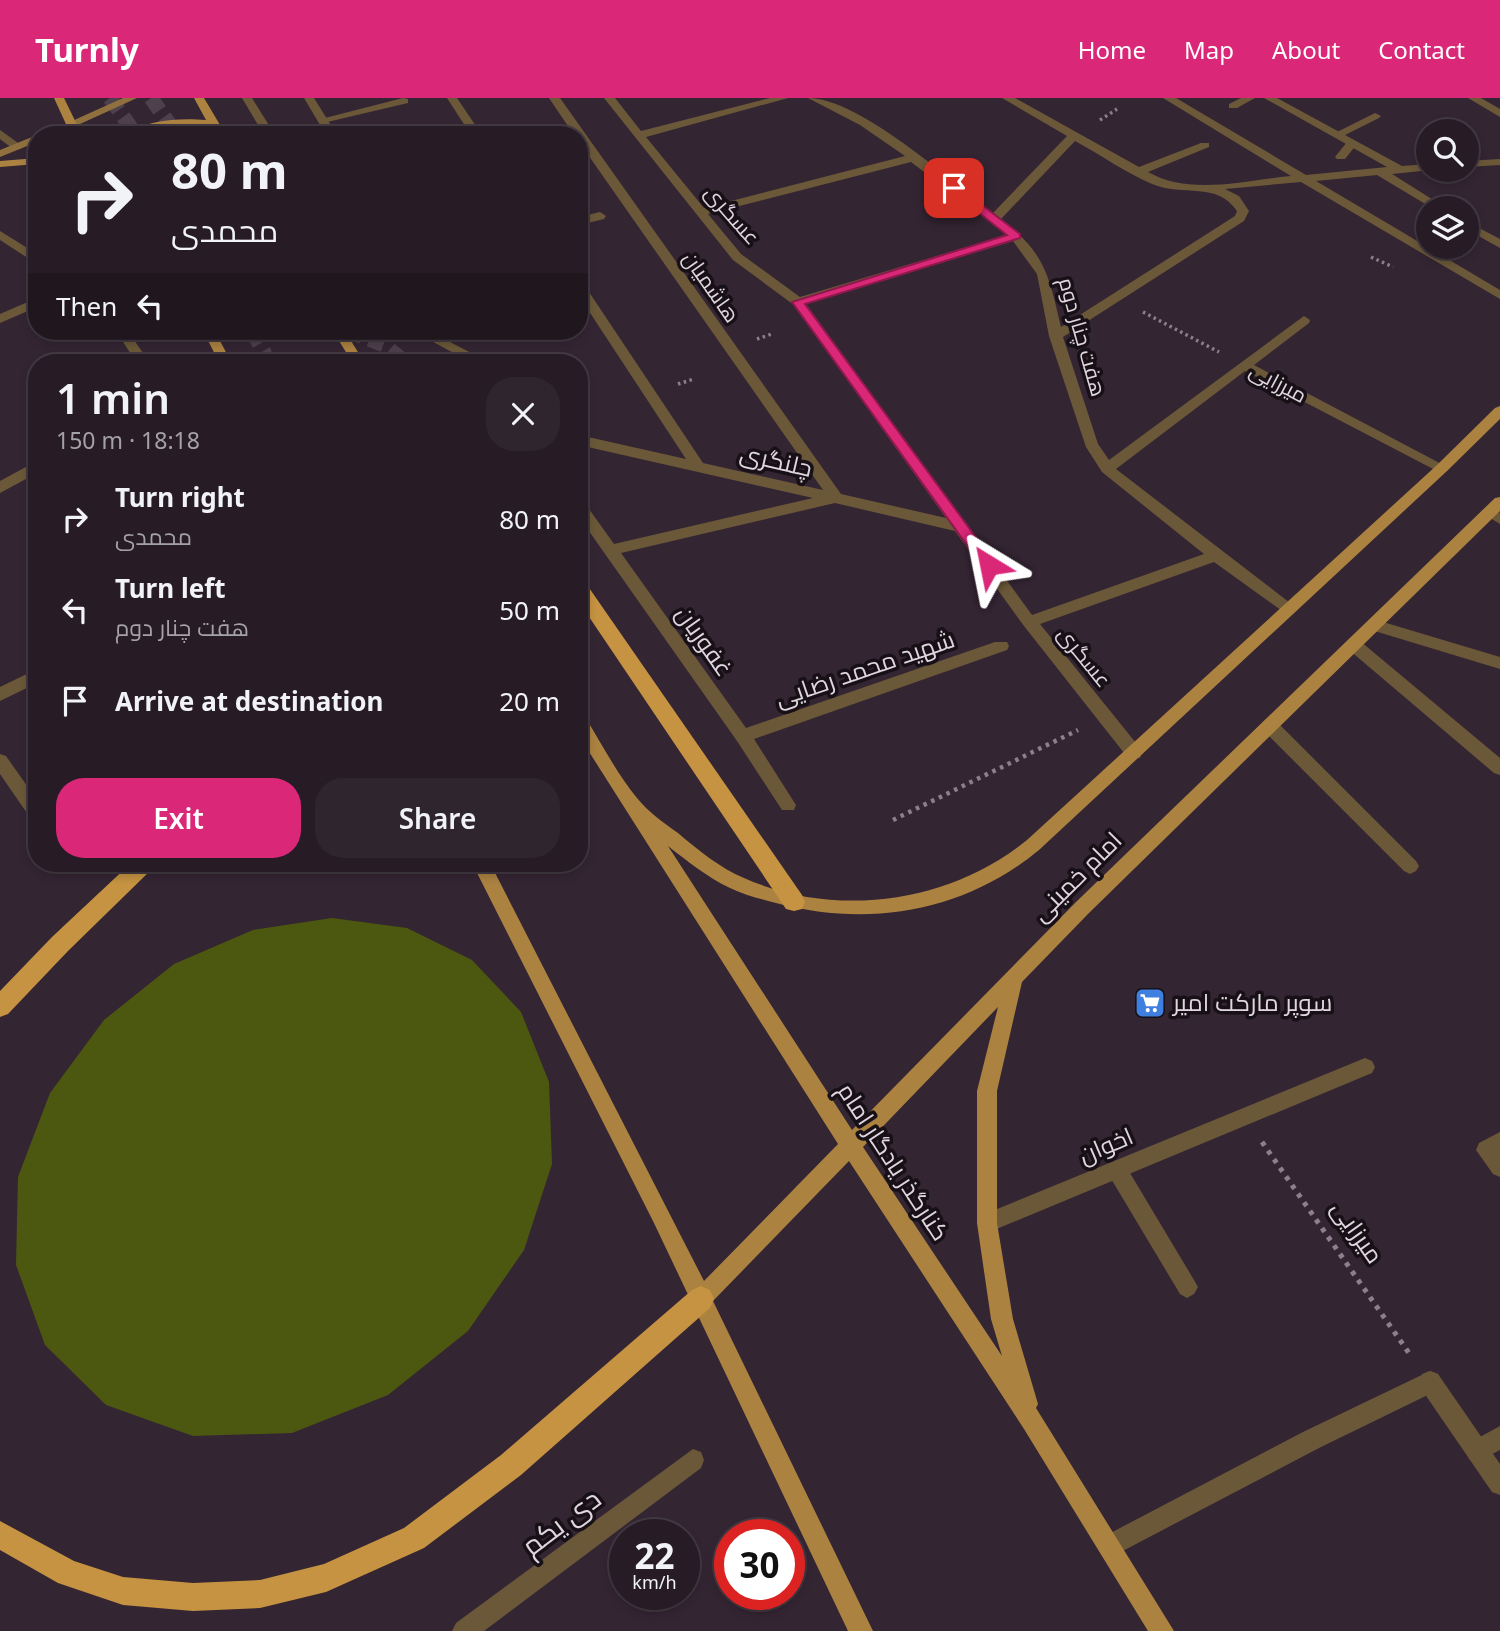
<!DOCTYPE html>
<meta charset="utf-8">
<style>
body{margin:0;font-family:"Noto Sans",Cairo,sans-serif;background:#2f252e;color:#f1f3f6;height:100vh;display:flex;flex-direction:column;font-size:26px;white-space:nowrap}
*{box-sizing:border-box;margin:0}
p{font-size:23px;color:#a4a1a7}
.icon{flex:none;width:38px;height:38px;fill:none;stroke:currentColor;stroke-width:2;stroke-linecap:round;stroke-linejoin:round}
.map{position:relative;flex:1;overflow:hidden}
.drawer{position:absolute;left:28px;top:256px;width:560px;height:518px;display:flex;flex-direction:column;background:#271c26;border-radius:28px;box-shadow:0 4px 10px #0003,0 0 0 2px #433a43}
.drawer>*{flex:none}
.hud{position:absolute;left:28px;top:28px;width:560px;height:214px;border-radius:28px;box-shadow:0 4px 10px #0003,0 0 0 2px #433a43;background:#271c26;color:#f1f3f6;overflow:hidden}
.tools{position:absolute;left:1416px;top:21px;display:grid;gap:14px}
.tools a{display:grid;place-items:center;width:63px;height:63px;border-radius:50%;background:#271c26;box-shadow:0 4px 10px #0003,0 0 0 2px #433a43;font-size:35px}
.speed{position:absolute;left:609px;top:1421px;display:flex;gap:14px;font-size:35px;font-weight:700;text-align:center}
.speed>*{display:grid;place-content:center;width:91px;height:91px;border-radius:50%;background:#271c26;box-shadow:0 4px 10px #0003,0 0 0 2px #433a43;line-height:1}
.speed small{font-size:18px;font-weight:400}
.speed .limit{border:10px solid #d22;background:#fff;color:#111}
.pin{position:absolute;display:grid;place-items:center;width:60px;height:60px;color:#fff;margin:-30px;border-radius:14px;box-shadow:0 4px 10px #0006}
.me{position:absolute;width:77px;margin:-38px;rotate:325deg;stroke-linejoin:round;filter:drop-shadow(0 0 5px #0008)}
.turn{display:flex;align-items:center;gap:24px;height:147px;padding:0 28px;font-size:32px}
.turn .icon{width:91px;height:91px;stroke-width:2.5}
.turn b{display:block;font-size:49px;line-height:60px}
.then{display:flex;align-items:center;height:66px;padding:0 28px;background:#0003;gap:14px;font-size:26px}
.round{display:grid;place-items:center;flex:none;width:74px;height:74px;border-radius:28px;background:#2f252e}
.overview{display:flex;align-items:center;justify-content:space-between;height:119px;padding:0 28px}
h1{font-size:42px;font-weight:600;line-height:52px}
.button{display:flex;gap:14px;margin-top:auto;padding:14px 28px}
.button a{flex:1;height:80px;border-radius:28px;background:#db2777;color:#fff;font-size:28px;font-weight:600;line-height:80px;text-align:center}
.button a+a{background:#2f252e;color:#f1f3f6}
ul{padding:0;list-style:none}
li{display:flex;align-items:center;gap:21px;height:91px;padding:0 28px}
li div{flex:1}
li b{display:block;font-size:26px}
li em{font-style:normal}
header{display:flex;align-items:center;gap:42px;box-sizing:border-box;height:98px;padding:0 35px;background:#db2777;color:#fff}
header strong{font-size:33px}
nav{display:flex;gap:38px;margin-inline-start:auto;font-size:24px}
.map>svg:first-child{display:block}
</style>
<header>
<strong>Turnly</strong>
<nav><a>Home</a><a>Map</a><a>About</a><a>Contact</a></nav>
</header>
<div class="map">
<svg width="1500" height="1533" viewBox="0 0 1500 1533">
<rect width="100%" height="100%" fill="#342533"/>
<polygon fill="#4c5710" points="332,820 407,830 472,862 521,914 549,984 552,1066 524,1152 468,1233 388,1297 292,1335 193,1338 106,1307 45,1247 16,1167 18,1079 50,995 104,922 174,866 253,832"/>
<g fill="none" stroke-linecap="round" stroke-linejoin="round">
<g stroke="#4e404d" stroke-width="15" stroke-dasharray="15 8" stroke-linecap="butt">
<polyline points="110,0 136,37"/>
<polyline points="151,0 177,37"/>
<polyline points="252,233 264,254 265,264"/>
<polyline points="348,233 384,247 405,264"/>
</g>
<g stroke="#8d808c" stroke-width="3.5" stroke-dasharray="2.5 3.5" stroke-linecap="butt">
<polyline points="1100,22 1117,11"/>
<polyline points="1371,159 1393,169"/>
<polyline points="1143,214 1219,254"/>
<polyline points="757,241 772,236"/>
<polyline points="678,286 694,281"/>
</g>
<polyline stroke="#8d808c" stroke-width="4.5" stroke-dasharray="3.5 5" stroke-linecap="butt" points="893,722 1078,632"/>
<polyline stroke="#8d808c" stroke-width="5" stroke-dasharray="4.5 6" stroke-linecap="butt" points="1262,1044 1411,1258"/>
<g fill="#6b5839" fill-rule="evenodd">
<polygon points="403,0 408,1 408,5 323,25 317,22"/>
<polygon points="1241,0 1255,0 1237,10 1229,10 1229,6"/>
<polygon points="1375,15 1381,18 1379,20 1341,39 1331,37"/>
<polygon points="1347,44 1357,46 1345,61 1337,61 1335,59"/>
<polygon points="600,114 606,118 604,121 579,127 579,119"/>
<polygon points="1117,1062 1124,1065 1194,1182 1198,1189 1194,1196 1187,1200 1180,1196 1110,1079 1107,1072 1110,1065"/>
<polygon points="1430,1273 1438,1276 1441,1284 1438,1292 1319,1350 1117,1456 1109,1460 1101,1456 1097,1448 1101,1440 1303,1334"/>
<polygon points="1500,1328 1500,1352 1477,1364 1469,1361 1466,1353 1469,1345"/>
</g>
<g fill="#6b5839" fill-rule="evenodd">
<polygon points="242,0 252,0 275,37 264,37"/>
<polygon points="304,0 314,0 337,37 326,37"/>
<polygon points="447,0 457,0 482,37 471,37"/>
<path d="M 549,0 L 560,0 L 841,396 L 946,420 L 794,207 L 733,162 L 604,0 L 615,0 L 641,33 L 770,0 L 788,0 L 646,39 L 704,110 L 905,58 L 860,27 L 808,0 C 859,0 951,83 993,115 L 1067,38 L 1002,0 L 1015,0 L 1139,69 L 1201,45 L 1209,45 L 1209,49 L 1148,74 C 1190,98 1245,82 1291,78 L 1163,0 L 1176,0 L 1306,77 L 1387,69 L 1264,0 L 1277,0 L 1402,68 L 1428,66 L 1428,72 L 1431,72 L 1392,76 L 1446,110 L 1432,110 L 1377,77 L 1316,83 L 1500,192 L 1500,201 L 1301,84 L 1225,91 L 1239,98 L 1249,113 L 1244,123 L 1063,239 L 1098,346 L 1109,362 L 1304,218 L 1310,222 L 1309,225 L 1254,267 L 1449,370 L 1442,375 L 1437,373 L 1245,273 L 1116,371 L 1298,511 L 1290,517 L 1285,515 L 1214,464 L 1040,526 L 1140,650 L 1142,655 L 1140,660 L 1128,660 L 1024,528 L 955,433 L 835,405 L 621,455 L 746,630 L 995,544 L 1007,544 L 1009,548 L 1007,552 L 754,641 L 796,707 L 794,712 L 782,712 L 737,643 L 579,419 L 579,403 L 584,404 L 614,446 L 813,400 L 579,347 L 579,337 L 686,361 L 579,198 L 579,184 L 583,185 L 703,365 L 823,392 L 579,44 L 579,37 L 574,37 ZM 1075,43 C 1101,57 1126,75 1152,86 C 1183,99 1217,83 1237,113 L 1235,118 L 1061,229 C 1049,177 1045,155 1001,121 ZM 911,64 L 1007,137 L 800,199 L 741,156 L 708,116 ZM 1013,143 L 1037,176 L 1049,238 L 1086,349 L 1102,374 L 1204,456 L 1032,517 L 806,206 Z"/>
<polygon points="1468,0 1481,0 1500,11 1500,19"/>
<polygon points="0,32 21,47 21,51 13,51 0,41"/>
<polygon points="1500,61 1500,67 1466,69 1466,63"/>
<polygon points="1466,123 1500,141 1500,150 1466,131"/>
<polygon points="0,133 37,156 37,166 0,142"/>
<polygon points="37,200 37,209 0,225 0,216"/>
<polygon points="116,233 128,233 149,264 136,264"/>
<polygon points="413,233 429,233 473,256 466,260 461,259"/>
<polygon points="459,233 479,233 460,241 450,241 450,235"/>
<polygon points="37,363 37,375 0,395 0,383"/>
<polygon points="1489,410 1500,415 1500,426 1482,415 1484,411"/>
<polygon points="1373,521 1500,559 1500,571 1368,531 1365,527"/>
<polygon points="1354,541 1360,543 1500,660 1500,677 1494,675 1348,551 1346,547"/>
<polygon points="37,571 37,585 0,603 0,589"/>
<polygon points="1270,621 1276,623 1416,763 1419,768 1416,773 1410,776 1404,773 1264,633 1262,628 1264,623"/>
<polygon points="0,656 6,658 37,702 37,723 31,721 0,676"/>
<polygon points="1365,960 1372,963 1375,969 1372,975 987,1135 980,1132 977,1125 980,1118"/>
<polygon points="1500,1034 1500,1079 1493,1076 1476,1052 1479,1045"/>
<polygon points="1430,1273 1438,1276 1500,1366 1500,1397 1492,1394 1422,1292 1419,1284 1422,1276"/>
<polygon points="693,1351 701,1354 704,1362 701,1370 484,1533 452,1533 456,1525"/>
</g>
<g fill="#90703e" fill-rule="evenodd">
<polygon points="123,0 137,0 56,37 41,37"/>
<polygon points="37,37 37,44 0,59 0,52"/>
</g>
<g fill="#ab8240" fill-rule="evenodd">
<polygon points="54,0 64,0 82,37 71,37"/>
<path d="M 194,0 L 204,0 L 226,37 L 215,37 L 211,29 L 172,29 L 141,37 L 126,37 C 147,21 181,20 206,22 Z"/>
<polygon points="37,60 37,66 0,69 0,63"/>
<polygon points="203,233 215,233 231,264 219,264"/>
<polygon points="333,233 345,233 364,264 352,264"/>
<path d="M 1500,308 L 1500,321 L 1447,373 L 1039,752 C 964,814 869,830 776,805 C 761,801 744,797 730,790 C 707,779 687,763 668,748 L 852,1032 L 1076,804 L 1495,400 L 1500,399 L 1500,413 L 1088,816 L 1022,884 L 997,993 L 997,1125 L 1013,1221 L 1038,1306 L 1036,1310 L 1174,1533 L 1148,1533 L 1024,1331 L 849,1063 L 713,1203 L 873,1533 L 848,1533 L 653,1123 L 472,765 L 490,765 L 704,1183 L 838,1046 L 579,638 L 579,618 L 585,619 C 602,646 617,676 637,700 C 648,714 664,725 678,735 C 698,752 720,770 744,780 C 837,821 949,805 1027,742 L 1437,367 L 1495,310 ZM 998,909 L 977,993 L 977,1125 L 991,1221 L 1002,1258 L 863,1049 Z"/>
</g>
<g fill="#c59341" fill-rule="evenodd">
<polygon points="579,482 585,484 802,797 805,804 802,811 794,813 786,811 579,504"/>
<polygon points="131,765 155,765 152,771 68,853 8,916 0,919 0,893 52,839"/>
<polygon points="701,1188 710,1192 714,1201 710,1210 521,1377 424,1450 326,1494 260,1510 193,1513 123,1507 58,1485 0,1452 0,1423 74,1463 123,1479 193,1485 260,1482 324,1466 404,1430 501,1357 692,1192"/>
</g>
</g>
<polygon fill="#db2777" stroke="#8e194d" stroke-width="2" points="950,88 957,88 1020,136 1020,140 805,206 994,464 996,467 989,472 984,471 792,204 1007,137 950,92"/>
<defs>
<g id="supermarket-square" transform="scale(1.575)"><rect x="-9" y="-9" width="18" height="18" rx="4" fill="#3f7fe0" stroke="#171117"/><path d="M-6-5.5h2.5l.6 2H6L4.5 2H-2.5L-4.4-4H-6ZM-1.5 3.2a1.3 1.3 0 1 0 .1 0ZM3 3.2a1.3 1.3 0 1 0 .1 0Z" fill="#fff"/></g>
</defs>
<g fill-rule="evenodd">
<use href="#supermarket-square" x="1150" y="905"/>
</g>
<g text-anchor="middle" stroke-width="7" stroke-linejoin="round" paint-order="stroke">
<g font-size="21" fill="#e1d6e0" stroke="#171117">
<text transform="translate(732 117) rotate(49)" y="7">عسگری</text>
<text transform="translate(711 189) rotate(55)" y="7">هاشمیان</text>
<text transform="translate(1082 239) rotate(74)" y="7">هفت چنار دوم</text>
<text transform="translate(1278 285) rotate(28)" y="7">میرزایی</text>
<text transform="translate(1084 559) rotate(51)" y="7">عسگری</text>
</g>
<g font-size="24" fill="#e1d6e0" stroke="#171117">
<text transform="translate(776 363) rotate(13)" y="8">چلنگری</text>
<text transform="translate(704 543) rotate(55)" y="8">غفوریان</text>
<text transform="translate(865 571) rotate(-19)" y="8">شهید محمد رضایی</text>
<text transform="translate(1077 779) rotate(-45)" y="8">امام خمینی</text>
<text transform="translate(1106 1048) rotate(-23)" y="8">اخوان</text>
<text transform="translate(893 1064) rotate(57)" y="8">کنارگذر یادگار امام</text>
<text transform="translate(1357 1134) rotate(55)" y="8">میرزایی</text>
</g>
<g font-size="24" fill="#e1d6e0" stroke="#171117" text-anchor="start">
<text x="1173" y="913">سوپر مارکت امیر</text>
</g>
<g font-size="28" fill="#e1d6e0" stroke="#171117">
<text transform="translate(561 1424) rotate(-37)" y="10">دی یکم</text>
</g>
</g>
</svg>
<div class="tools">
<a><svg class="icon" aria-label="search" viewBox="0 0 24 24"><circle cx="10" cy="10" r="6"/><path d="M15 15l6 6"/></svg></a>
<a><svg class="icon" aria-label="layers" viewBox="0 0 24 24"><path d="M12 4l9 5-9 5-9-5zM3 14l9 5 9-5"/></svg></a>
</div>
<div class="speed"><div>22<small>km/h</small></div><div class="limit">30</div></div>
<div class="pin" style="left:954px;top:90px;background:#d93025"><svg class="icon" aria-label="arrive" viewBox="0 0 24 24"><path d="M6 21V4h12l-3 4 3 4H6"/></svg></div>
<svg class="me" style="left:989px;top:467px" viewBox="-20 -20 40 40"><path d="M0-17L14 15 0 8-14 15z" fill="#db2777" stroke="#fff" stroke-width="4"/></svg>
<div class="hud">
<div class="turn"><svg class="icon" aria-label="right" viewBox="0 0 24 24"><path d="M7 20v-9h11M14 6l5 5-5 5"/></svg><div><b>80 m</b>محمدی</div></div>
<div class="then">Then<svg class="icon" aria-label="left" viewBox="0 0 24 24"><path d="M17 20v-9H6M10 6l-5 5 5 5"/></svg></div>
</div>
<section class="drawer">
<div class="overview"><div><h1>1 min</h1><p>150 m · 18:18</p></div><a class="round"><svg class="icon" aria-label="close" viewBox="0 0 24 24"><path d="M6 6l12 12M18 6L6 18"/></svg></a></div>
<ul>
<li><svg class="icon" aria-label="right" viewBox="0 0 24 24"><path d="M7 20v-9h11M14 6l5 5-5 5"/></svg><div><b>Turn right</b><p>محمدی</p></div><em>80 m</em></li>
<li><svg class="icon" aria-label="left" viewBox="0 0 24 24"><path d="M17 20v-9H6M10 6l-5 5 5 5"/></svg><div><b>Turn left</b><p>هفت چنار دوم</p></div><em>50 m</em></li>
<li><svg class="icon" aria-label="arrive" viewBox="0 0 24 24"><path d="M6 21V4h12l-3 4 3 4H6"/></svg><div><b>Arrive at destination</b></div><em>20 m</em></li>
</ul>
<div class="button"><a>Exit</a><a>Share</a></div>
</section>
</div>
